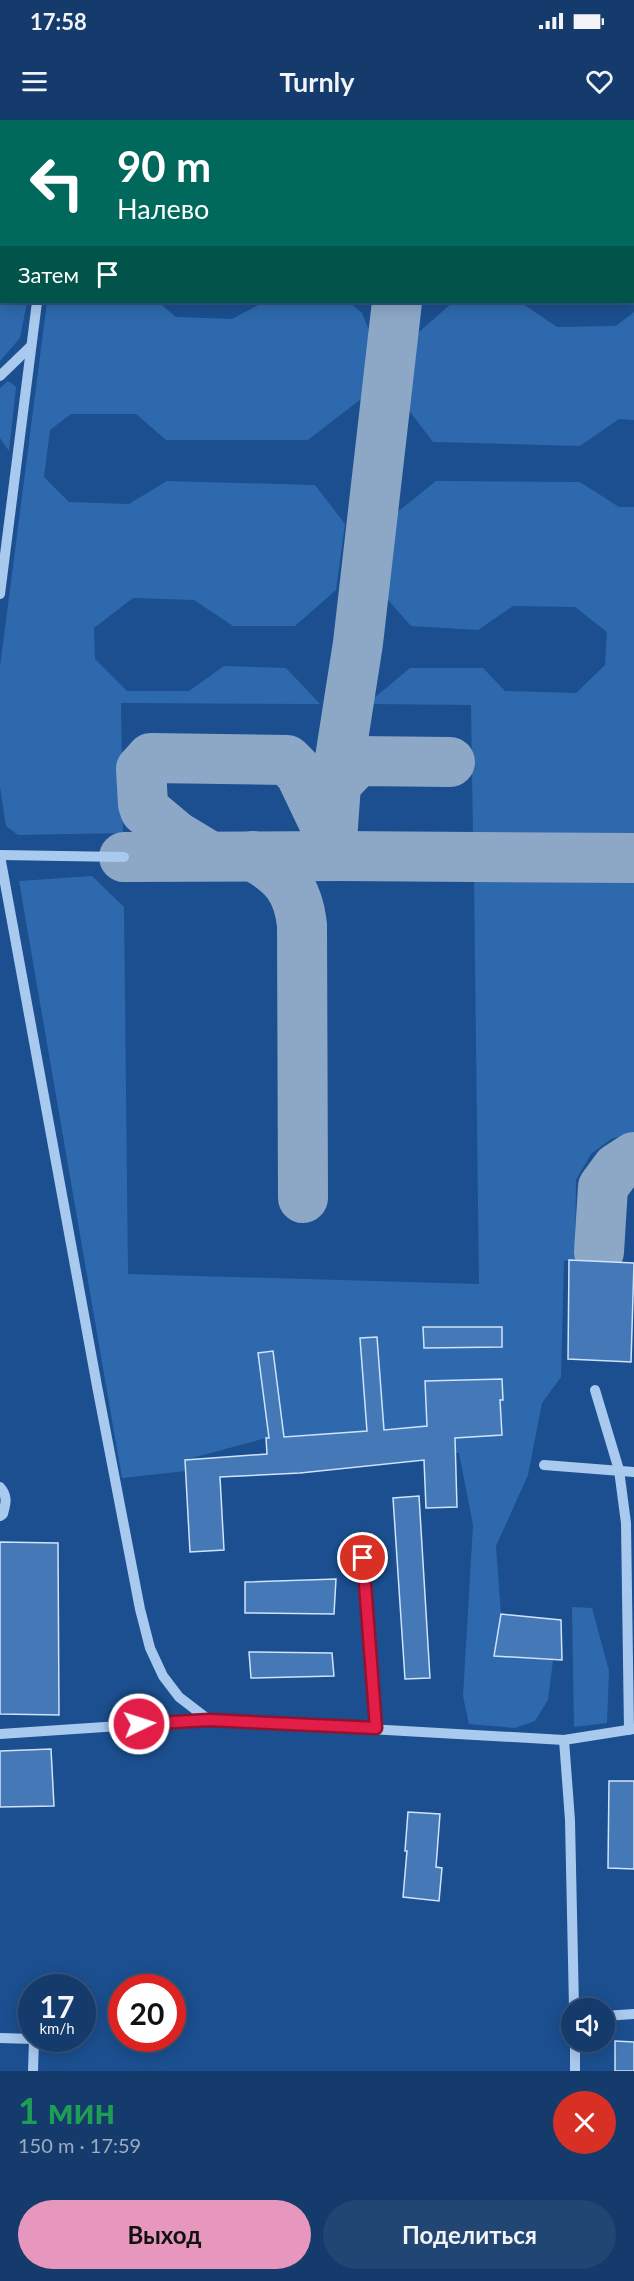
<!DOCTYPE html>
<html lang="ru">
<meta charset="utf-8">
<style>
body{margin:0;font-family:Lato,sans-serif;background:#214673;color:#f1f3f6;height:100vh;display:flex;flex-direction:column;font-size:22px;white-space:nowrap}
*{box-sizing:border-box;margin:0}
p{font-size:20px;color:#9dadc1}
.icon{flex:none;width:33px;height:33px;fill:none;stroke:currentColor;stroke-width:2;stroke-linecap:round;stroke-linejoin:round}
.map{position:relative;height:1951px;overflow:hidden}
.panel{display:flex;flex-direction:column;background:#143b6b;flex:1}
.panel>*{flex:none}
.hud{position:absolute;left:0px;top:0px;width:634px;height:183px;box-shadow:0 3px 15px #0003,0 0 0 2px #33557e;background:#00695c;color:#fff;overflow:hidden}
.tools{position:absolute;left:561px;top:1878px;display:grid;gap:12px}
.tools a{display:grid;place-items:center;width:54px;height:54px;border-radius:50%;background:#143b6b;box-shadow:0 3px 15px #0003,0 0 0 2px #33557e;font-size:30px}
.speed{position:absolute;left:18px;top:1854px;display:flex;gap:12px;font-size:30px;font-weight:700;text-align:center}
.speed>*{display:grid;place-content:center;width:78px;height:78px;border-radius:50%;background:#143b6b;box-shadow:0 3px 15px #0003,0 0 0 2px #33557e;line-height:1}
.speed small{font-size:15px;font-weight:400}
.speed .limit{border:9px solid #d22;background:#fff;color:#111}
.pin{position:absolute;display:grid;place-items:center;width:51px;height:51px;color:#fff;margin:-26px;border:3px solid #fff;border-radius:50%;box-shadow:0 2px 6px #0007}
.me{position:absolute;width:66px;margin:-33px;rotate:86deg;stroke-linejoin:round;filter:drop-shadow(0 0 4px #0008)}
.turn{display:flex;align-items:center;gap:21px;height:126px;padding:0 18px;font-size:27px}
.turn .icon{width:78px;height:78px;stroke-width:2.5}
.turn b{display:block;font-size:42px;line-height:51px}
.then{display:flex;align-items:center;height:57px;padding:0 18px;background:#0003;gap:12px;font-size:22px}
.round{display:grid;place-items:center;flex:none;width:63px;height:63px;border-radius:32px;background:#214673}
.head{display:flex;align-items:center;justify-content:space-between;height:102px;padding:0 18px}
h1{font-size:36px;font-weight:700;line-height:45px;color:#1e9e55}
.cta{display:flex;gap:12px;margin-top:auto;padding:12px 18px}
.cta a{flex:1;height:69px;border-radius:36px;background:#e797bd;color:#111;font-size:24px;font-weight:700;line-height:69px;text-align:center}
.cta a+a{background:#214673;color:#f1f3f6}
.status{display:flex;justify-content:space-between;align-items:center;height:42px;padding:0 30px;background:#143b6b;direction:ltr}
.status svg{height:16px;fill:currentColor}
header{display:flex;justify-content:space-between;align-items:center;height:78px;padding:0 18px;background:#143b6b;font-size:27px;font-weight:700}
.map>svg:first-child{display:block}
</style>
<div class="status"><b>17:58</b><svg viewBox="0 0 49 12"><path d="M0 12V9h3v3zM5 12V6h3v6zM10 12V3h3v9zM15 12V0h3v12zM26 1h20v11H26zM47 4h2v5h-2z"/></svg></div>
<header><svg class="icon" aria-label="menu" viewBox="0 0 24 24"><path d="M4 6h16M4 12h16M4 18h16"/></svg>Turnly<svg class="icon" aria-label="heart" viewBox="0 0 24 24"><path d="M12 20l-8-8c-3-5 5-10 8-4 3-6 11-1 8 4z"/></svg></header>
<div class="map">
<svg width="634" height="1951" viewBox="0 0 634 1951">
<rect width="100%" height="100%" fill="#1b4f8f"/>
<g fill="#2e69ad">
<polygon points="0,0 51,0 2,2 2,182 27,182 20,218 0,241"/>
<polygon points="47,182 158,182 176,197 232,199 264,182 349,182 362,193 371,215 361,279 308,320 166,320 136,294 71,294 50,310 44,357 69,382 129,384 167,361 315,365 345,404 336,470 295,506 233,506 194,480 133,478 94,508 95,539 127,571 189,571 224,546 286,548 320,584 121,583 123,713 18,715 6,706 0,667 0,547"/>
<polygon points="453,182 520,182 557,207 616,206 634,192 634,300 619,299 580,326 433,322 404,284 411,219"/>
<polygon points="8,261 16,267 9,331 0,318 0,268"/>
<polygon points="436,361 580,362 619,387 634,387 634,716 473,716 471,585 367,584 410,548 483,548 505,571 576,573 605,545 607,512 575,487 513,486 478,510 411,506 381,472 389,399"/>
<polygon points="92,756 124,787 128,1154 479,1164 474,760 634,759 634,1012 611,1019 591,1034 576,1060 575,1140 564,1141 561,1257 542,1283 528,1355 496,1426 501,1494 494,1536 553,1540 548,1580 535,1601 515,1608 469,1604 463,1576 473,1405 459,1333 424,1331 411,1308 266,1318 185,1340 186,1351 122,1358 19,761"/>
<polygon points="572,1487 592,1488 609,1551 607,1603 574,1607"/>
</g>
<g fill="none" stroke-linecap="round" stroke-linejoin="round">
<g stroke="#8da7c7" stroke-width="50">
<polyline points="421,2 421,0"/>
<polyline points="336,664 358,641 450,642"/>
<polyline points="209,736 176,716 145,690 143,684 141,649 151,638 287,640 300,653 331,718"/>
<path d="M 253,736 C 284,753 298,769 302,805 L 303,1078"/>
<polyline points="340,736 634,738"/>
<polyline points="124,737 340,736 332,721 336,664 358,523 397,182"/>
<polyline points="599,1132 603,1067 617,1048 634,1037"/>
</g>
</g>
<g fill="#4478b7" stroke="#cfe3fa" stroke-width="1.5">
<polygon points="569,1140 634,1143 631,1242 568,1239"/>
<polygon points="423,1207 502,1207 502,1227 424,1228"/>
<polygon points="377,1217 384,1310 427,1306 425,1261 502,1259 503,1280 500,1280 502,1315 455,1318 457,1387 426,1388 424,1340 300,1353 220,1357 224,1430 190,1432 185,1340 267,1334 266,1318 269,1318 258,1233 273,1231 284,1317 367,1311 360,1218"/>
<polygon points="419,1376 430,1558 405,1559 393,1378"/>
<polygon points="0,1422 58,1423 59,1595 0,1594"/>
<polygon points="336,1459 334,1494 245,1493 245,1462"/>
<polygon points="501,1494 561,1500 562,1540 494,1536"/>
<polygon points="249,1532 332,1533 334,1556 251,1558"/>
<polygon points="51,1629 54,1686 0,1687 0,1631"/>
<polygon points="609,1661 634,1661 634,1749 608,1748"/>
<polygon points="408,1692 440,1694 436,1747 442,1748 439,1781 403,1777 407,1731 405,1731"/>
<polygon points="615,1921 634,1922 634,1951 615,1951"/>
</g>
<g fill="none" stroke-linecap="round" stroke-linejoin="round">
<g stroke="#a9c9ee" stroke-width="10">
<polyline points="62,2 62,0"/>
<polyline points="0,256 31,226"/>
<polyline points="0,474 37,182"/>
<polyline points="0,735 124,737"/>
<polyline points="0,736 97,1266 140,1489 150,1528 163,1556 179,1577 209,1600"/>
<polyline points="595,1270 619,1350 626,1403 629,1610"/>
<polyline points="544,1345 634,1352"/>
<path d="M 0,1367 C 8,1376 6,1383 3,1394 L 0,1396"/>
<polyline points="363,1438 376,1609"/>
<polyline points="0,1614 209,1600 564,1620 570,1700 574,1888"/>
<polyline points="564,1620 634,1609"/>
<polyline points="604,1896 634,1894"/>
<polyline points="0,1918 34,1919 33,1951"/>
<polyline points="575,1922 575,1951"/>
</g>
</g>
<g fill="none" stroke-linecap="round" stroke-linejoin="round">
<g stroke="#92132f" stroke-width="15">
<polyline id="route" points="139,1604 209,1600 376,1608 363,1438"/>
</g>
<use href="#route" stroke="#e11d48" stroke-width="10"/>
</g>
</svg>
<div class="tools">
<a><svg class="icon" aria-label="sound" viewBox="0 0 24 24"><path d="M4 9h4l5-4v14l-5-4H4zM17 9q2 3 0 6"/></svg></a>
</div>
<div class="speed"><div>17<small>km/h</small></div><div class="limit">20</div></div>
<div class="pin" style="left:363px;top:1438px;background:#d93025"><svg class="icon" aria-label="arrive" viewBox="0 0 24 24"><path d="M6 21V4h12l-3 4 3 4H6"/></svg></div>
<svg class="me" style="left:139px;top:1604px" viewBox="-20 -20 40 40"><circle r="17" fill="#e11d48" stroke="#fff" stroke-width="3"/><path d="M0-11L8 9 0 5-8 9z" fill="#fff"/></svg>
<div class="hud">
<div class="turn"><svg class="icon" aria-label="left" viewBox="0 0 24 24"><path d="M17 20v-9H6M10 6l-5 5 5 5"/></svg><div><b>90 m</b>Налево</div></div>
<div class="then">Затем<svg class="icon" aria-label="arrive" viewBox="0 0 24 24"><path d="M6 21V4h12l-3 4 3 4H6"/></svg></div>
</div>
</div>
<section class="panel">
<div class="head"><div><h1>1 мин</h1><p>150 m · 17:59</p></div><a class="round" style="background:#d93025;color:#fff"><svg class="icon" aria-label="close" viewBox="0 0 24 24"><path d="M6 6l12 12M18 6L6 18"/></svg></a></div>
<div class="cta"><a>Выход</a><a>Поделиться</a></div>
</section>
